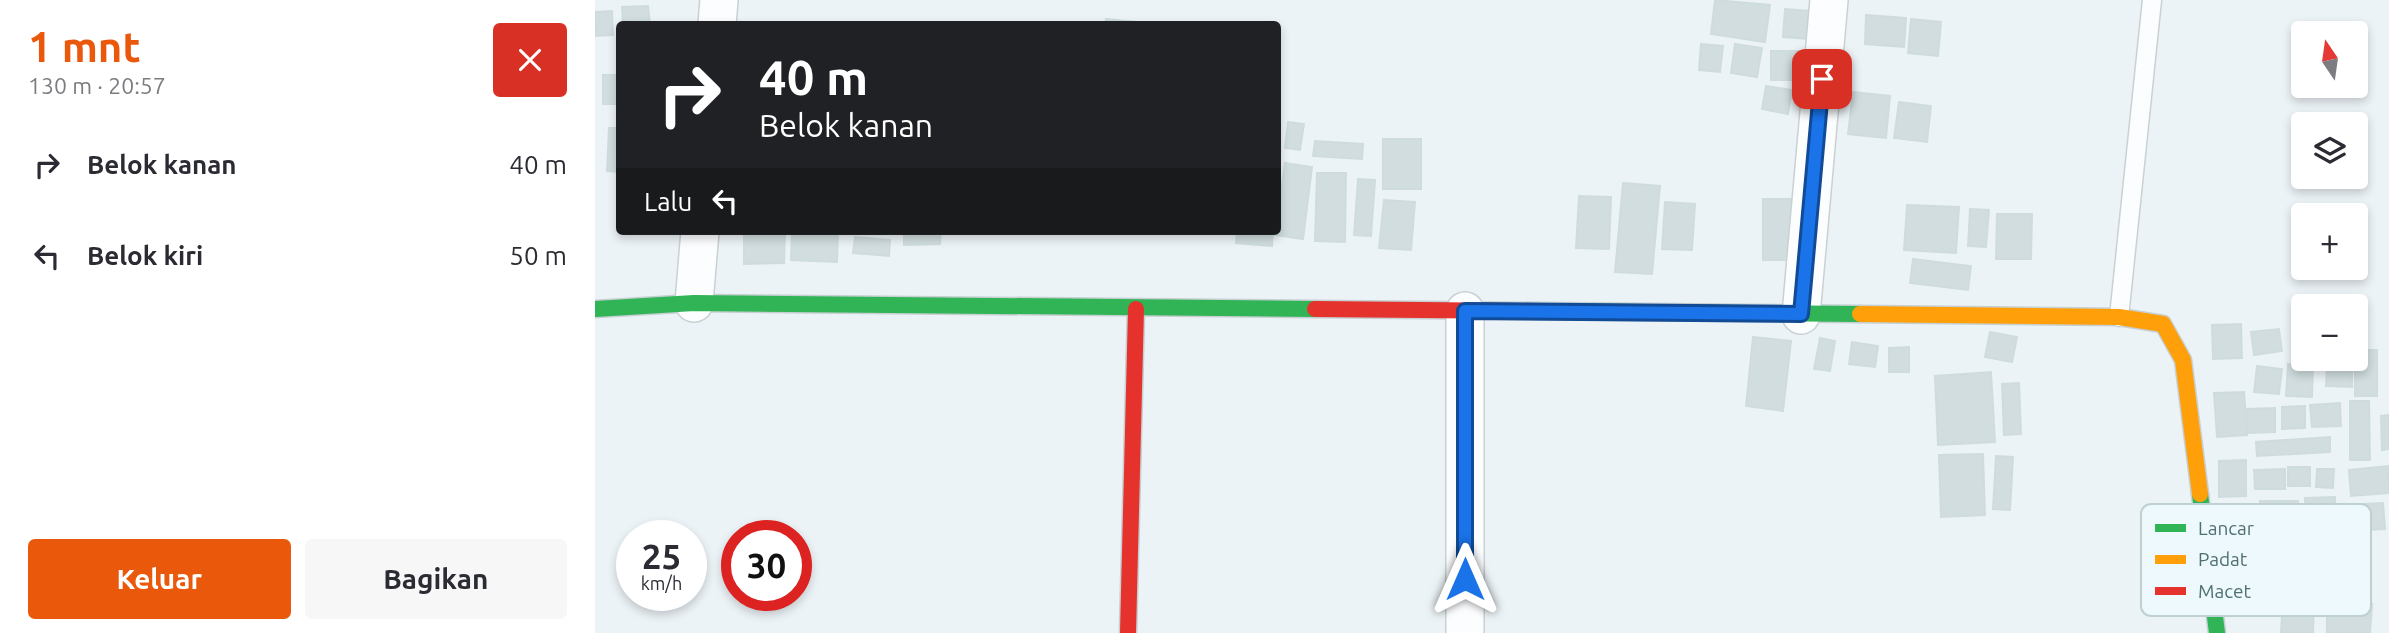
<!DOCTYPE html>
<html lang="id">
<meta charset="utf-8">
<style>
body{margin:0;font-family:Ubuntu,sans-serif;background:#f7f7f7;color:#2b2b33;height:100vh;display:flex;flex-direction:column;font-size:26px;white-space:nowrap}
*{box-sizing:border-box;margin:0}
p{font-size:23px;color:#7c7c81}
.icon{flex:none;width:38px;height:38px;fill:none;stroke:currentColor;stroke-width:2;stroke-linecap:round;stroke-linejoin:round}
.map{position:relative;flex:1;overflow:hidden}
.sheet{display:flex;flex-direction:column;background:#fff;width:595px}
.sheet>*{flex:none}
.hud{position:absolute;left:21px;top:21px;width:665px;height:214px;border-radius:7px;box-shadow:0 4px 10px #0003;background:#202124;color:#fff;overflow:hidden}
.needle{width:46px;rotate:347deg}
.controls{position:absolute;left:1696px;top:21px;display:grid;gap:14px}
.controls a{display:grid;place-items:center;width:77px;height:77px;border-radius:7px;background:#fff;box-shadow:0 4px 10px #0003;font-size:35px}
.speed{position:absolute;left:21px;top:520px;display:flex;gap:14px;font-size:35px;font-weight:700;text-align:center}
.speed>*{display:grid;place-content:center;width:91px;height:91px;border-radius:50%;background:#fff;box-shadow:0 4px 10px #0003;line-height:1}
.speed small{font-size:18px;font-weight:400}
.speed .limit{border:10px solid #d22;background:#fff;color:#111}
.pin{position:absolute;display:grid;place-items:center;width:60px;height:60px;color:#fff;margin:-30px;border-radius:14px;box-shadow:0 4px 10px #0006}
.me{position:absolute;width:77px;margin:-38px;rotate:0deg;stroke-linejoin:round;filter:drop-shadow(0 0 5px #0008)}
.turn{display:flex;align-items:center;gap:24px;height:147px;padding:0 28px;font-size:32px}
.turn .icon{width:91px;height:91px;stroke-width:2.5}
.turn b{display:block;font-size:49px;line-height:60px}
.then{display:flex;align-items:center;height:66px;padding:0 28px;background:#0003;gap:14px;font-size:26px}
.round{display:grid;place-items:center;flex:none;width:74px;height:74px;border-radius:7px;background:#f7f7f7}
.head{display:flex;align-items:center;justify-content:space-between;height:119px;padding:0 28px}
h1{font-size:42px;font-weight:700;line-height:52px;color:#ea580c}
.button{display:flex;gap:14px;margin-top:auto;padding:14px 28px}
.button a{flex:1;height:80px;border-radius:7px;background:#ea580c;color:#fff;font-size:28px;font-weight:700;line-height:80px;text-align:center}
.button a+a{background:#f7f7f7;color:#2b2b33}
ul{padding:0;list-style:none}
li{display:flex;align-items:center;gap:21px;height:91px;padding:0 28px}
li div{flex:1}
li b{display:block;font-size:26px}
li em{font-style:normal}
main{display:flex;flex:1;min-height:0}
.map>svg:first-child{display:block}
</style>
<main>
<section class="sheet">
<div class="head"><div><h1>1 mnt</h1><p>130 m · 20:57</p></div><a class="round" style="background:#d93025;color:#fff"><svg class="icon" aria-label="close" viewBox="0 0 24 24"><path d="M6 6l12 12M18 6L6 18"/></svg></a></div>
<ul>
<li><svg class="icon" aria-label="right" viewBox="0 0 24 24"><path d="M7 20v-9h11M14 6l5 5-5 5"/></svg><div><b>Belok kanan</b></div><em>40 m</em></li>
<li><svg class="icon" aria-label="left" viewBox="0 0 24 24"><path d="M17 20v-9H6M10 6l-5 5 5 5"/></svg><div><b>Belok kiri</b></div><em>50 m</em></li>
</ul>
<div class="button"><a>Keluar</a><a>Bagikan</a></div>
</section>
<div class="map">
<svg width="1794" height="633" viewBox="0 0 1794 633">
<rect width="100%" height="100%" fill="#ecf3f6"/>
<g fill="#d1dddf" stroke="#cfdcde" stroke-width="2">
<polygon points="1120,0 1175,5 1170,42 1116,34"/>
<polygon points="53,6 55,24 28,24 27,7"/>
<polygon points="1190,9 1216,11 1213,39 1188,37"/>
<polygon points="17,11 18,35 1,36 0,12"/>
<polygon points="1271,15 1311,18 1309,47 1270,44"/>
<polygon points="511,19 563,24 510,24"/>
<polygon points="1316,19 1346,22 1343,56 1313,53"/>
<polygon points="1106,44 1128,46 1125,72 1104,70"/>
<polygon points="1140,44 1167,48 1162,77 1136,73"/>
<rect x="1176" y="51" width="32" height="29"/>
<rect x="8" y="75" width="16" height="29"/>
<polygon points="1171,86 1197,90 1193,114 1167,109"/>
<polygon points="1258,92 1295,96 1291,138 1253,134"/>
<polygon points="1304,102 1336,106 1332,142 1299,138"/>
<polygon points="693,122 709,124 705,150 690,148"/>
<polygon points="14,128 24,128 24,172 12,171"/>
<rect x="788" y="139" width="38" height="50"/>
<polygon points="720,141 768,144 767,159 718,156"/>
<polygon points="690,163 717,167 708,239 680,235"/>
<polygon points="722,173 751,173 750,242 720,241"/>
<polygon points="763,179 780,180 776,236 759,235"/>
<polygon points="1028,183 1065,186 1057,274 1020,272"/>
<polygon points="984,196 1016,197 1014,249 981,248"/>
<polygon points="1168,199 1205,199 1204,260 1168,260"/>
<polygon points="789,200 820,202 816,250 784,248"/>
<polygon points="1070,202 1100,204 1097,250 1067,249"/>
<polygon points="1312,205 1364,207 1361,253 1309,250"/>
<polygon points="1375,209 1394,210 1391,247 1373,246"/>
<polygon points="1402,214 1437,214 1436,259 1401,259"/>
<polygon points="190,231 189,263 149,264 149,232"/>
<polygon points="197,231 243,231 242,262 196,260"/>
<polygon points="309,231 346,231 345,244 309,245"/>
<polygon points="642,231 678,231 677,246 641,243"/>
<polygon points="260,237 295,240 294,256 258,253"/>
<polygon points="1318,259 1376,266 1373,290 1315,283"/>
<polygon points="1646,324 1647,358 1618,359 1617,325"/>
<polygon points="1684,329 1687,351 1659,355 1656,332"/>
<polygon points="1395,332 1422,337 1417,362 1390,357"/>
<polygon points="1699,332 1708,332 1708,355 1700,355"/>
<polygon points="1158,337 1196,341 1188,411 1151,406"/>
<polygon points="1225,338 1240,341 1235,371 1219,369"/>
<polygon points="1257,342 1283,346 1280,367 1254,364"/>
<polygon points="1314,347 1314,372 1294,372 1294,348"/>
<rect x="1760" y="350" width="22" height="46"/>
<polygon points="1693,364 1718,365 1717,397 1691,396"/>
<polygon points="1662,366 1687,369 1684,394 1659,392"/>
<polygon points="1732,366 1757,367 1757,387 1731,386"/>
<polygon points="1396,372 1400,442 1343,445 1340,376"/>
<polygon points="1424,383 1426,434 1409,435 1407,384"/>
<polygon points="1649,392 1652,435 1622,437 1619,393"/>
<polygon points="1755,401 1774,401 1775,460 1755,460"/>
<polygon points="1745,403 1746,426 1717,427 1715,405"/>
<polygon points="1710,406 1710,428 1687,429 1687,407"/>
<polygon points="1680,408 1680,432 1652,433 1651,409"/>
<polygon points="1794,415 1794,449 1787,450 1786,416"/>
<polygon points="1735,437 1735,452 1662,456 1661,442"/>
<polygon points="1388,454 1390,515 1346,517 1344,455"/>
<polygon points="1401,456 1418,457 1415,510 1398,509"/>
<polygon points="1651,460 1651,496 1624,497 1624,461"/>
<polygon points="1793,466 1794,493 1756,496 1754,470"/>
<rect x="1693" y="467" width="22" height="19"/>
<polygon points="1690,469 1690,489 1660,489 1659,470"/>
<polygon points="1722,469 1739,469 1738,488 1721,487"/>
<polygon points="1740,497 1741,528 1711,529 1710,498"/>
<rect x="1665" y="501" width="38" height="32"/>
<polygon points="1788,503 1790,529 1748,531 1746,505"/>
<polygon points="1688,600 1719,602 1718,633 1686,633"/>
<polygon points="1732,603 1777,604 1775,633 1732,633"/>
</g>
<g fill="none" stroke-linecap="round" stroke-linejoin="round">
<g stroke="#c9d1d3" stroke-width="21">
<polyline id="lane" points="1524,317 1557,0"/>
</g>
<g stroke="#c9d1d3" stroke-width="40">
<g id="street">
<polyline points="122,24 124,0"/>
<polyline points="99,303 105,231"/>
<polyline points="1206,315 1234,0"/>
<polyline points="870,633 870,311"/>
</g>
</g>
<g stroke="#c6d0d2" stroke-width="19">
<g id="fast">
<polyline points="0,309 99,303 720,309"/>
<polyline points="943,311 1265,314"/>
<polyline points="1605,494 1622,633"/>
</g>
</g>
<g stroke="#c6d0d2" stroke-width="19">
<polyline id="slow" points="1265,314 1524,317 1568,324 1588,360 1605,494"/>
</g>
<g stroke="#c6d0d2" stroke-width="19">
<g id="jam">
<polyline points="720,309 943,311"/>
<polyline points="533,633 541,309"/>
</g>
</g>
<use href="#lane" stroke="#fcfdfe" stroke-width="18"/>
<use href="#street" stroke="#fcfdfe" stroke-width="37"/>
<use href="#fast" stroke="#30b455" stroke-width="16"/>
<use href="#slow" stroke="#ff9f0a" stroke-width="16"/>
<use href="#jam" stroke="#e5322d" stroke-width="16"/>
</g>
<g fill="none" stroke-linecap="round" stroke-linejoin="round">
<g stroke="#114b97" stroke-width="18">
<polyline id="route" points="870,579 870,311 1206,314 1227,79"/>
</g>
<use href="#route" stroke="#1a73e8" stroke-width="12"/>
</g>
<rect x="1546" y="504" width="230" height="112" rx="10" fill="#eef9fd" stroke="#bed0d3" stroke-width="2"/>
<rect x="1560" y="524" width="31" height="8" fill="#30b455"/>
<rect x="1560" y="555" width="31" height="9" fill="#ff9f0a"/>
<rect x="1560" y="587" width="31" height="8" fill="#e5322d"/>
<g font-size="19" fill="#4f7071">
<text x="1603" y="535">Lancar</text>
<text x="1603" y="566">Padat</text>
<text x="1603" y="598">Macet</text>
</g>
</svg>
<div class="controls">
<a><svg class="needle" viewBox="-14 -14 28 28"><path d="M0-13l5 13h-10z" fill="#e53935"/><path d="M0 13l5-13h-10z" fill="#7c7c81"/></svg></a>
<a><svg class="icon" aria-label="layers" viewBox="0 0 24 24"><path d="M12 4l9 5-9 5-9-5zM3 14l9 5 9-5"/></svg></a>
<a>+</a>
<a>−</a>
</div>
<div class="speed"><div>25<small>km/h</small></div><div class="limit">30</div></div>
<div class="pin" style="left:1227px;top:79px;background:#d93025"><svg class="icon" aria-label="arrive" viewBox="0 0 24 24"><path d="M6 21V4h12l-3 4 3 4H6"/></svg></div>
<svg class="me" style="left:870px;top:579px" viewBox="-20 -20 40 40"><path d="M0-17L14 15 0 8-14 15z" fill="#1a73e8" stroke="#fff" stroke-width="4"/></svg>
<div class="hud">
<div class="turn"><svg class="icon" aria-label="right" viewBox="0 0 24 24"><path d="M7 20v-9h11M14 6l5 5-5 5"/></svg><div><b>40 m</b>Belok kanan</div></div>
<div class="then">Lalu<svg class="icon" aria-label="left" viewBox="0 0 24 24"><path d="M17 20v-9H6M10 6l-5 5 5 5"/></svg></div>
</div>
</div>
</main>
